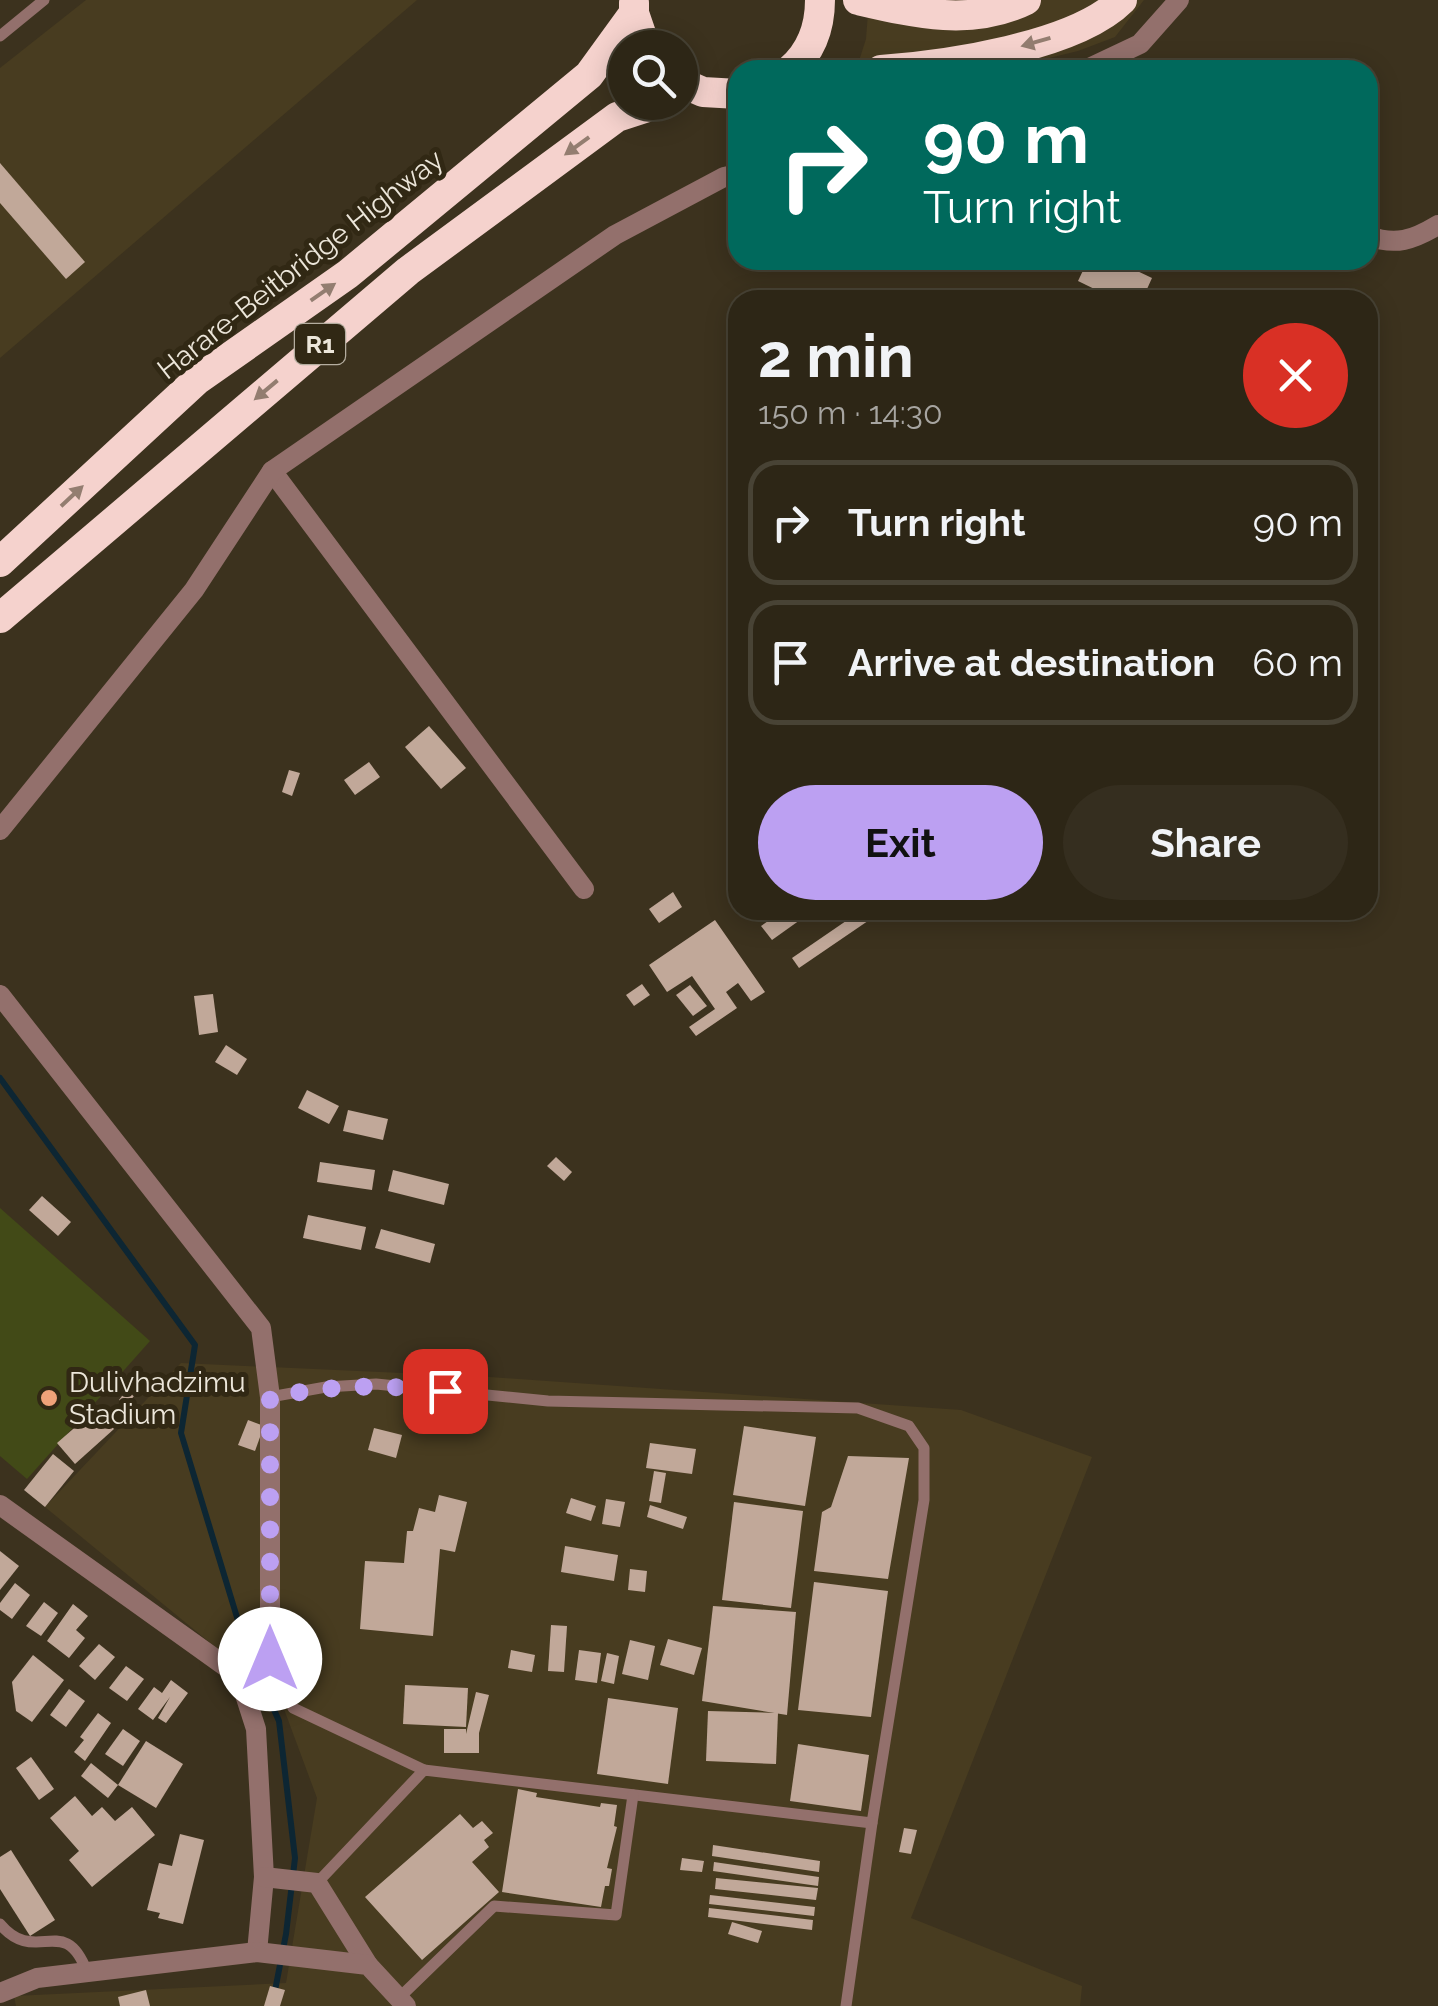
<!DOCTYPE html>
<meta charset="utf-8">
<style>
body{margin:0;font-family:Raleway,sans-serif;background:#352e1f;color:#f1f3f6;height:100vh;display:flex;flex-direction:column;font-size:38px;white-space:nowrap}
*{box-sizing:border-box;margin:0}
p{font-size:32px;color:#a7a5a1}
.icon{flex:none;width:55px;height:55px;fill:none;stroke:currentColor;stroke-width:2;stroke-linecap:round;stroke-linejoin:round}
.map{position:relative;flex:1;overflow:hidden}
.drawer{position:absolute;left:728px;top:290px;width:650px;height:630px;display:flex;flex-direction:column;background:#2d2616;border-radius:30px;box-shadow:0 5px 25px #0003,0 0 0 2px #484335}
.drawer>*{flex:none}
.hud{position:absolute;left:728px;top:60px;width:650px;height:210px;border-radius:30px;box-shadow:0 5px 25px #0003,0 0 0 2px #484335;background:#00695c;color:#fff;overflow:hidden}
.buttons{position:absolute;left:608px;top:30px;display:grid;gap:20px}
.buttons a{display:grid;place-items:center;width:90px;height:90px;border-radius:50%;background:#2d2616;box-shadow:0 5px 25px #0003,0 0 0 2px #484335;font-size:50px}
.pin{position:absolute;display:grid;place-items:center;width:85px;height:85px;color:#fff;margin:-42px;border-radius:20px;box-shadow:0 5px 15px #0006}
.me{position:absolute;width:110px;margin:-55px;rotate:0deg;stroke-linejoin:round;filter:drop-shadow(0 0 8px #0008)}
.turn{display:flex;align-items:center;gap:35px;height:210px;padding:0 30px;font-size:45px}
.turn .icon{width:130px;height:130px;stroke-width:2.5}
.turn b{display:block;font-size:70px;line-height:85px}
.round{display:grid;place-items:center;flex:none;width:105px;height:105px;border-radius:52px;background:#352e1f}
.headline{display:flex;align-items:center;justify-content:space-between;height:170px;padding:0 30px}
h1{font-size:60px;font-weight:700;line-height:75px}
.button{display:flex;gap:20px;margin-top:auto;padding:20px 30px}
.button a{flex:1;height:115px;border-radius:60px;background:#bca0f2;color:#111;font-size:40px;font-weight:700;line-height:115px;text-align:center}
.button a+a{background:#352e1f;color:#f1f3f6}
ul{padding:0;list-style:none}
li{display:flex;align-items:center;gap:30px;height:125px;margin:0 20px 15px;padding:0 10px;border:5px solid #484335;border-radius:30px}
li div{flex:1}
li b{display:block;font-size:38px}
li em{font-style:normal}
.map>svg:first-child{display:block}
</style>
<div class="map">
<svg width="1438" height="2006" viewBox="0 0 1438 2006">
<rect width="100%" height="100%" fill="#3c321e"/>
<g fill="#483c20">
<polygon points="86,0 417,0 0,358 0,68"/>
<polygon points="869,0 1144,0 1115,37 1078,51 1000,70 856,70 866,39"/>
<polygon points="181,1363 490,1377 961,1410 1092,1457 911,1918 1082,1986 1080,2006 16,2006 14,1996 286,1983 317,1798 281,1701 45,1507"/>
</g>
<polygon fill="#424a17" points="0,1208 150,1341 27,1479 0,1456"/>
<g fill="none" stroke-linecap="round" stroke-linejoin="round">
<polyline stroke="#0d2633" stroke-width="6" points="0,1078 195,1345 181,1433 246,1647 279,1721 295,1858 286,1934 272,2006"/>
</g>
<g fill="#c1a899">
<polygon points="0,163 85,262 66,279 0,203"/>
<polygon points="1088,260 1114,260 1152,278 1142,300 1117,300 1078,281"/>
<polygon points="429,726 466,768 441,789 405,747"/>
<polygon points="369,762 380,777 355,795 344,780"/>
<polygon points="289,770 300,773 292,796 282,792"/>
<polygon points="673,892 682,907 659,923 649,909"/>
<polygon points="784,910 814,910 772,940 761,926"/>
<polygon points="862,910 884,910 799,968 792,958"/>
<polygon points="715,920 765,992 751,1001 738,983 726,992 737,1008 696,1036 689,1027 715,1009 692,976 667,992 649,965"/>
<polygon points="642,984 650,995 634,1006 626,995"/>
<polygon points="690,985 707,1006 693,1016 676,995"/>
<polygon points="213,994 218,1032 199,1035 194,996"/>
<polygon points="226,1045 247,1059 237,1075 215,1062"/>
<polygon points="307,1090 339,1106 329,1124 298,1108"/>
<polygon points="348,1110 388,1119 383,1140 343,1131"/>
<polygon points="556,1157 572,1172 564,1181 547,1166"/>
<polygon points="320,1162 375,1170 372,1190 317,1182"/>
<polygon points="393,1170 449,1184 444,1205 388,1191"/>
<polygon points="42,1196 71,1222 58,1236 29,1210"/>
<polygon points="308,1215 366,1227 361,1250 303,1238"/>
<polygon points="381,1229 435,1244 430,1263 375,1248"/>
<polygon points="139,1373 147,1379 127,1405 119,1400"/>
<polygon points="96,1409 114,1429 75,1464 57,1443"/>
<polygon points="248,1420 264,1426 255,1451 238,1445"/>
<polygon points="744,1426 816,1437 805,1506 733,1495"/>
<polygon points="374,1428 402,1435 396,1458 368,1450"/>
<polygon points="650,1443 696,1449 692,1474 646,1468"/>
<polygon points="53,1454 74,1471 45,1507 24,1490"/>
<polygon points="848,1456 909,1458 888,1579 814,1571 822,1512 831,1507"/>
<polygon points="654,1471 666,1473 661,1503 649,1501"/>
<polygon points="439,1495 467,1502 455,1552 440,1549 433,1636 360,1629 365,1561 404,1563 407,1531 413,1531 419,1508 435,1512"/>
<polygon points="571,1498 596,1506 591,1521 566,1513"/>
<polygon points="606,1499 625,1502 620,1527 602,1524"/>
<polygon points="734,1502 803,1511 791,1608 722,1600"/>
<polygon points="650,1505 687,1517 683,1529 647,1517"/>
<polygon points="565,1546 618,1555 614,1581 561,1572"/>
<polygon points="0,1551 19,1566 0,1590"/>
<polygon points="630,1569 647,1571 645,1592 628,1590"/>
<polygon points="814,1582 888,1591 871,1717 798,1710"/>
<polygon points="15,1583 30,1595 12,1619 0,1610 0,1603"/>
<polygon points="44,1602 58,1613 41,1636 26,1626"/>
<polygon points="73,1604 88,1616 76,1630 85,1638 69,1658 47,1641"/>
<polygon points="713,1606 796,1612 787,1715 702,1701"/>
<polygon points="551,1625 567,1626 564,1672 548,1671"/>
<polygon points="668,1639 702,1648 694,1675 660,1665"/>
<polygon points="630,1640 655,1646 648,1680 622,1674"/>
<polygon points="99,1644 115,1657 95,1680 79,1666"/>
<polygon points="511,1650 535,1655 532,1672 508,1668"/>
<polygon points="579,1650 601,1653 597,1683 575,1680"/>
<polygon points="607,1653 619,1656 614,1684 601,1681"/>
<polygon points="33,1655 64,1680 32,1722 16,1711 12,1682"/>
<polygon points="126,1666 144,1679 127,1701 109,1688"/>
<polygon points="171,1680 188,1693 166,1723 158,1718 170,1697 153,1720 138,1709 154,1687 162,1693"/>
<polygon points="405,1685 468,1688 466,1727 403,1724"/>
<polygon points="69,1689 85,1701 66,1727 50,1715"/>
<polygon points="476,1692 489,1695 479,1733 479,1753 444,1753 444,1729 466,1729 466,1734"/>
<polygon points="608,1698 678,1708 668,1784 597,1774"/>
<polygon points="708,1711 778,1713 776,1764 706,1761"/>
<polygon points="98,1713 111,1723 85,1761 74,1752 84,1740 80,1737"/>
<polygon points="123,1729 140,1741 123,1766 105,1754"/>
<polygon points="146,1741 183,1764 156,1808 118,1785"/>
<polygon points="798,1744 869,1755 861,1811 790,1801"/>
<polygon points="31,1757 54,1789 39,1800 16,1768"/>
<polygon points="91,1763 118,1785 108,1798 81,1776"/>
<polygon points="518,1789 537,1793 536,1797 600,1807 601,1803 617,1805 614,1826 617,1827 607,1868 612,1869 609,1886 605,1886 601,1907 502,1892"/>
<polygon points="75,1796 92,1816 102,1807 115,1821 132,1807 155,1835 92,1887 69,1860 79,1851 50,1818"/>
<polygon points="460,1814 473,1828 482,1821 493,1833 484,1840 489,1847 472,1862 499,1892 422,1960 365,1897"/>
<polygon points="904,1828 917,1830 911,1854 899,1852"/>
<polygon points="180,1834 204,1840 183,1924 158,1918 160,1913 147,1910 159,1863 172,1866"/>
<polygon points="713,1845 820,1861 819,1872 712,1856"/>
<polygon points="11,1850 55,1920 30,1936 0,1889 0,1857"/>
<polygon points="682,1858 704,1861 702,1872 680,1870"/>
<polygon points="714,1862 819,1877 818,1886 713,1871"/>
<polygon points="716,1878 818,1888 816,1900 715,1889"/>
<polygon points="710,1895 815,1907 814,1916 709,1904"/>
<polygon points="709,1908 813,1920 812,1930 708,1917"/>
<polygon points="732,1922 762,1931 758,1943 728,1934"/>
<polygon points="270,1986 285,1990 280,2006 264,2006"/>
<polygon points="146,1990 150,2006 120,2006 118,1997"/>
</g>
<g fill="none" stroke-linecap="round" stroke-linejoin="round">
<g stroke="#93706c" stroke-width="11">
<polyline points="0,36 44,0"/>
<polyline points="270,1397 326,1387 376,1384 548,1401 858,1408 909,1426 924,1448 924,1500 872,1823 424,1770 317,1883"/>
<polyline points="270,1659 293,1708 424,1770"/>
<path d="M 0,1924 C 36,1967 64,1911 87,1972"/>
<polyline points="399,1998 494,1906 616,1915 633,1795"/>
<polyline points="846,2006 872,1823"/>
</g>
<g stroke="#93706c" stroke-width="20">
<polyline points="1085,70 1140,44 1179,0"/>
<path d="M 1368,236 C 1396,246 1413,240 1438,225"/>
<polyline points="272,471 584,889"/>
<polyline points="0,830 194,590 272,471 615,235 724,177 738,174"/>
<polyline points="0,995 261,1328 270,1397 270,1659 239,1676"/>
<polyline points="0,1505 239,1676 256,1729 264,1877 257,1952"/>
<polyline points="264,1877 317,1883 368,1965"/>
<polyline points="0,1993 37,1978 257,1952 368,1965 406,2006"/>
</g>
<g stroke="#f5d2cd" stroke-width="30">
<path d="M 858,0 C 914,13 972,27 1026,0"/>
<polyline points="634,3 634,13 646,48"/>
<path d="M 790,70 C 811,52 820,27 820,0"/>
<path d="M 881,70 C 946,65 1075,47 1122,0"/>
<polyline points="680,82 703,92 738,94"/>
<polyline points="0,562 197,380 348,274 589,75 634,13"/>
<polyline points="0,618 408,271 617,117 663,102"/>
</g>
</g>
<defs><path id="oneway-solid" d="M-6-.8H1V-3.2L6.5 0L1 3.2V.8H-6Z" transform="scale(2.5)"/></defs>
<g fill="#937d70">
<use href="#oneway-solid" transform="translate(1036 42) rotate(164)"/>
<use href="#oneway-solid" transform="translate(577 146) rotate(144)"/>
<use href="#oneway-solid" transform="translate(323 292) rotate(-35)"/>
<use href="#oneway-solid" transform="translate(266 390) rotate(140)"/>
<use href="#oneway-solid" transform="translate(72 496) rotate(-43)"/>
</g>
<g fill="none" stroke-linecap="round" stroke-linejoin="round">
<path stroke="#bca0f2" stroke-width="18" stroke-dasharray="0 32.4" d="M 270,1659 L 270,1397 C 337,1385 378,1384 445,1391"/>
</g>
<circle fill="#f0a279" stroke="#312814" stroke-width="4" cx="49" cy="1398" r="10"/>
<g text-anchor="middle" stroke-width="10" stroke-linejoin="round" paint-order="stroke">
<rect fill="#312814" stroke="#b4ad9f" stroke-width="2.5" x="295" y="324" width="50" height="40" rx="8"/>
<g font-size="25" font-weight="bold" fill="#ece6da">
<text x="320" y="353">R1</text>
</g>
<g font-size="28" fill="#ece6da" stroke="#312814">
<text transform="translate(300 264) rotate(-38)" y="10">Harare-Beitbridge Highway</text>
</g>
<g font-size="28" fill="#ece6da" stroke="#312814" text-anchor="start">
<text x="69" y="1392">Dulivhadzimu<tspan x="69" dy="32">Stadium</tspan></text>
</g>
</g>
</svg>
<div class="buttons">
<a><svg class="icon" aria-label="search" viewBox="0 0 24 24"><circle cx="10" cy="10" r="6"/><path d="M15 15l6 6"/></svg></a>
</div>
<div class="pin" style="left:445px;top:1391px;background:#d93025"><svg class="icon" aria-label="arrive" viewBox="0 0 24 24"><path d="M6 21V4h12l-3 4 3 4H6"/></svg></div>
<svg class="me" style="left:270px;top:1659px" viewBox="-20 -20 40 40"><circle r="19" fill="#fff"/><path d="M0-13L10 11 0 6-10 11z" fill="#bca0f2"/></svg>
<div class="hud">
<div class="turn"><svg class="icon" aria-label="right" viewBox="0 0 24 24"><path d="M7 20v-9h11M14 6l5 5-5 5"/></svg><div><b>90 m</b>Turn right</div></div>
</div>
<section class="drawer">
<div class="headline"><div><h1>2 min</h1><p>150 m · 14:30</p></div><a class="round" style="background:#d93025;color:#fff"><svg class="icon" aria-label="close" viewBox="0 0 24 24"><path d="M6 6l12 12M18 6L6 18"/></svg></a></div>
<ul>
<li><svg class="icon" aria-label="right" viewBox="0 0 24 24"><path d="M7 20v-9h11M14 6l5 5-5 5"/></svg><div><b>Turn right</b></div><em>90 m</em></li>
<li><svg class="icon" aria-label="arrive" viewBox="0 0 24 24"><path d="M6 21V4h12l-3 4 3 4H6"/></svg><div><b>Arrive at destination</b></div><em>60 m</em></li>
</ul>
<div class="button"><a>Exit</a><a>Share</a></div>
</section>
</div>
